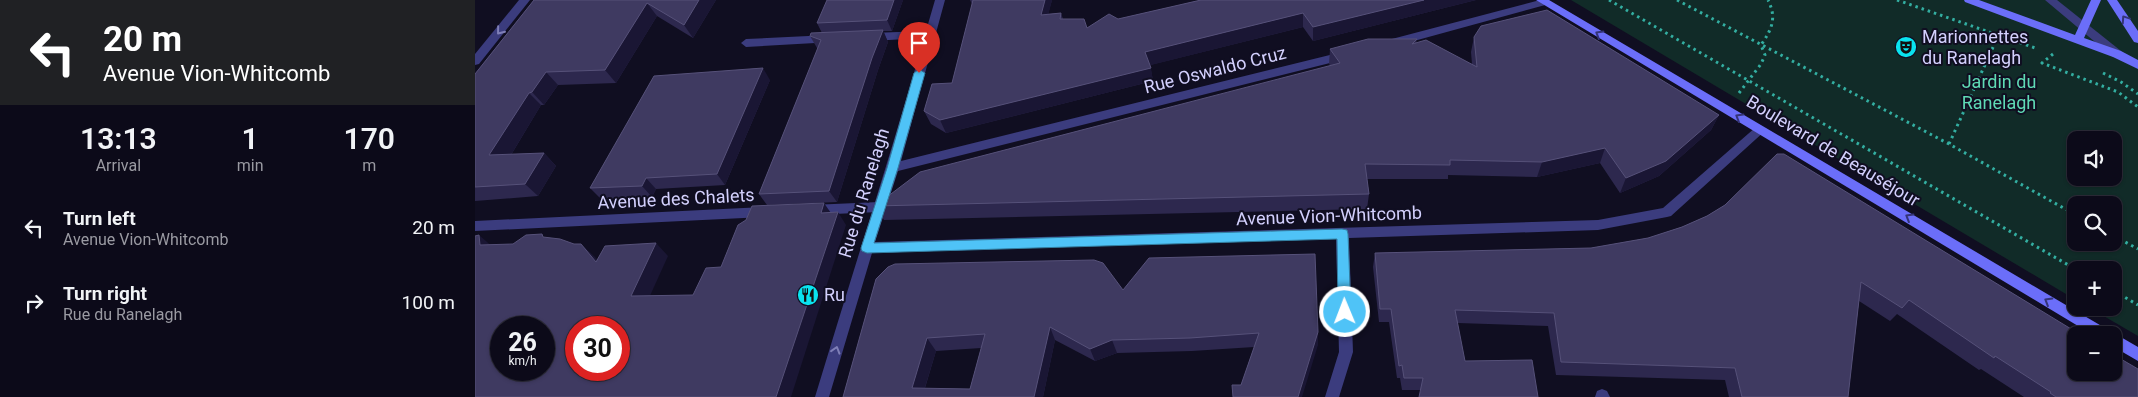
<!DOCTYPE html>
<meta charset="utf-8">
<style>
body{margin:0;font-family:Roboto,sans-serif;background:#1a1826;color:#f1f3f6;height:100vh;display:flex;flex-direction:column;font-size:19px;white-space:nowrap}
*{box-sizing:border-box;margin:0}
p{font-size:16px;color:#9a9aa2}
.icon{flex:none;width:28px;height:28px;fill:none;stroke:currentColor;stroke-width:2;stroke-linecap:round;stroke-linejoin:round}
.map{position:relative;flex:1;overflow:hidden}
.drawer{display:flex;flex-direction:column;background:#0c0a19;width:475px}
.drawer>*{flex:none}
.banner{background:#202124;color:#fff;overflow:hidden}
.fabs{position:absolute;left:1592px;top:131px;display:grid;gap:10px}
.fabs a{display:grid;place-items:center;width:55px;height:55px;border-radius:10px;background:#0c0a19;box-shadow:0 1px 4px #0004,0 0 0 1px #2c2b38;font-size:25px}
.speed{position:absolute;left:15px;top:316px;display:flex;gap:10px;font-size:25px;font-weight:700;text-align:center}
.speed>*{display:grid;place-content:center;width:65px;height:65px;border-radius:50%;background:#0c0a19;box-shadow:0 1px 4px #0004,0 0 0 1px #2c2b38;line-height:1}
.speed small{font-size:12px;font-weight:400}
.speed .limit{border:8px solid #d22;background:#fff;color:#111}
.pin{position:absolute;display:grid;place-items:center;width:42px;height:42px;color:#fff;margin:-51px -21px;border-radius:50% 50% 50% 0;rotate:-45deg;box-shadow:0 0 5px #0007}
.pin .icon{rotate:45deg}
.me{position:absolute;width:55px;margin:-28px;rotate:359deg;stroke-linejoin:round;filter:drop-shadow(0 0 4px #0008)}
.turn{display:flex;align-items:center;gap:18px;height:105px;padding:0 20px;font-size:22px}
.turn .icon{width:65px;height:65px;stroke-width:2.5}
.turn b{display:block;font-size:35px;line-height:42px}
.eta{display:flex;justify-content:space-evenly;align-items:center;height:85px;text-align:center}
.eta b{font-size:30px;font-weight:600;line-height:35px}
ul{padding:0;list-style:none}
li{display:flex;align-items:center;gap:15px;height:75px;padding:0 20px}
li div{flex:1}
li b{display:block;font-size:19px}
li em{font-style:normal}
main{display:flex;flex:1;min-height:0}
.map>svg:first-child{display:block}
</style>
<main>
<section class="drawer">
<div class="banner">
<div class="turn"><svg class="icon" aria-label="left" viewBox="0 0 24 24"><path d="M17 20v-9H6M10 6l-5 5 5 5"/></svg><div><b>20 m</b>Avenue Vion-Whitcomb</div></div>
</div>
<div class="eta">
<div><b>13:13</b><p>Arrival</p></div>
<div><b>1</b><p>min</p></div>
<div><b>170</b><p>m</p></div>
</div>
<ul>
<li><svg class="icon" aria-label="left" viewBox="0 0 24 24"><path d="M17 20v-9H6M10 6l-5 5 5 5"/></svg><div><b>Turn left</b><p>Avenue Vion-Whitcomb</p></div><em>20 m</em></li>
<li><svg class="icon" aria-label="right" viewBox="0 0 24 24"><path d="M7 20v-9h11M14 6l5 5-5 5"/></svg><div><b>Turn right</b><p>Rue du Ranelagh</p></div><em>100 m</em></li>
</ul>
</section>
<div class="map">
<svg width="1663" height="397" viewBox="0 0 1663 397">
<rect width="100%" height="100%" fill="#100e21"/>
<path fill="#112b28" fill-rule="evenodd" d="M 1096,0 L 1663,0 L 1663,336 L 1615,308 L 1639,308 L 1639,270 L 1601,270 L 1601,300 ZM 1601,140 L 1639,140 L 1639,178 L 1601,178 ZM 1601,205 L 1639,205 L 1639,242 L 1601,242 Z"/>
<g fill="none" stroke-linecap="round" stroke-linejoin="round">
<g stroke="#33aea1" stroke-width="3" stroke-dasharray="2.5 4" stroke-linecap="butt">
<polyline points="1134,0 1602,270"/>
<polyline points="1202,0 1474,144 1601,215"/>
<polyline points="1422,0 1563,49"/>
<polyline points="1578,54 1567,63 1643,92 1663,107"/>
<polyline points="1628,73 1646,82 1663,94"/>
<path d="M 1264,93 L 1286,64 L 1290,55 L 1286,45 C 1297,29 1302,18 1293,0"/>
<polyline points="1474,144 1524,34"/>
<polyline points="1639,236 1663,249"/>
<polyline points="1639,291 1663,305"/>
</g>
<g fill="#3b3c7e" fill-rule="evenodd">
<polygon points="404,202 408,204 410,207 408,210 404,212 336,215 332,214 330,210 332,206 336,205"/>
<polygon points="291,207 295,208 297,212 295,216 291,217 0,231 0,221"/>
</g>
<g fill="#3b3c7e" fill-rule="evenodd">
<polygon points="44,0 55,0 4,64 0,65 0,54"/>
<path d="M 460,0 L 470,0 L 426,161 L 871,51 L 876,55 L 871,59 L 423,171 L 400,242 L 1123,220 L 1188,208 L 1281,127 L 1285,126 L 1291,130 L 1196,216 L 1192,217 L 1123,230 L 874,238 L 878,352 L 864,397 L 850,397 L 864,352 L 861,238 L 397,253 L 354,397 L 340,397 C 376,277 415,158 449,38 L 396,41 L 391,37 L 396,33 L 451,31 Z"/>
<polygon points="1065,0 1074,0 1075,2 1074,4 917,47 912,43 913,40"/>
<polygon points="1570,0 1582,0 1646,51 1647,54 1646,57 1638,57"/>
<polygon points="354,35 358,36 359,39 358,42 271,47 266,43 271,39"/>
<polygon points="1127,389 1132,391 1135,397 1120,397 1122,391"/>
</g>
<g fill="#6b6ef9" fill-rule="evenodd">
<polygon points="1061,0 1074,0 1635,331 1637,335 1644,336 1663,347 1663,361 1639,347 1639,335 1618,335"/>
<polygon points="1489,0 1504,0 1600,35 1616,0 1626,0 1609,38 1646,51 1663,60 1663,69 1638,57 1490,2"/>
<polygon points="1632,0 1642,0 1663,31 1663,43 1659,42"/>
</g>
</g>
<g fill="#2d284e" fill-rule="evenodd">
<polygon points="59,0 241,0 218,38 182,16 141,83 83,85 69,105 66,105 36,155 69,153 81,166 63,196 0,201 0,74"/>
<polygon points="428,0 417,31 408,31 413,42 403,70 362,202 292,205 284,194 343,48 342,48 335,36 347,33 342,23"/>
<polygon points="495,0 577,0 573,14 586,13 588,19 612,28 643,19 726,0 1001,0 838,41 828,27 675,65 678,81 471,133 456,124 449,111 477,83 497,4"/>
<polygon points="999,37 1244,115 1236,130 1184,176 1145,193 1125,163 1062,177 973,175 973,179 892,179 894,194 892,209 409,220 400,206 856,66 854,64 855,49 942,39 941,43 997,64 996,52"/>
<polygon points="295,80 250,185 181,189 177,197 126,199 115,188"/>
<polygon points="1250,205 1663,397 1549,397 1506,369 1504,370 1422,314 1415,321 1384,301 1373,397 1254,397 1250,380 1081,375 1073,326 983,323 946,390 927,390 925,378 922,378 914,322 904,322 898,267 900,253 1116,248 1173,238 1207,227 1232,216"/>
<path d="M 401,279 L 648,290 L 843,345 L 766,385 L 779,347 L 717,351 L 642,353 L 620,361 L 580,340 L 568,397 L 368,397 ZM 506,348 L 495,389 L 450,388 L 461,351 Z"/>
</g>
<g fill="#1a1634">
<polygon points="224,0 241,0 218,38 209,25"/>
<polygon points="419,0 428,0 417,31 412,20"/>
<polygon points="570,0 577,0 570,28 566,15"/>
<polygon points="949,0 1001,0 838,41 838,27"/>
<polygon points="172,3 182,16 141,83 130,70"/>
<polygon points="828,13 828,27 672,66 670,52"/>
<polygon points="408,30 413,42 403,70 362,202 354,191 397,58"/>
<polygon points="288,68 295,80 250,185 242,174"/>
<polygon points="676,68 678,81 471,133 465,120"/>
<polygon points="71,72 83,85 69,105 57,92"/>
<polygon points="54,93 66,105 28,168 14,155"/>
<polygon points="1244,115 1236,130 1184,176 1145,193 1151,178"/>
<polygon points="1130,148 1125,163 1062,177 1067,162"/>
<polygon points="69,153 81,166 63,196 50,184"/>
<polygon points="171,178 181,189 177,197 167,186"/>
<polygon points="349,203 358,216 346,213"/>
<polygon points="363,212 371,225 316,397 301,397"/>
<polygon points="4,235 19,248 5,245"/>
<polygon points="181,243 193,256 169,309 156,296"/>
<polygon points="106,244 120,257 134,275 121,262"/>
<polygon points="575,327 580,340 568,397 559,397"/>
<polygon points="843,332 843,345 827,397 823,397"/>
<polygon points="452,338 461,351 447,397 437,388"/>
<polygon points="637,340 642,353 620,361 615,349"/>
</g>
<g fill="#3f3a61" stroke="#565179" fill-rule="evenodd">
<polygon points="59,0 224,0 209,25 172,3 130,70 71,72 57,92 54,93 14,155 69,153 50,184 0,187 0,74"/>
<polygon points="352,0 419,0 412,20 342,23"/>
<polygon points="498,0 570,0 566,15 586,13 585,19 609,19 612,28 634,14 643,19 726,0 949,0 838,27 828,13 670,52 676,68 465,120 449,111 457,84 477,83"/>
<polygon points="1072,10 1244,115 1191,161 1151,178 1130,148 1067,162 975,160 975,165 890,164 894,194 400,206 445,172 865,63 855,49 893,39 942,39 937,44 951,40 1002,67 999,37 1006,26"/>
<polygon points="408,30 397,58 354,191 284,194 346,40 335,36 336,33"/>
<polygon points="288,68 242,174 171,178 167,186 115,188 179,76"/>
<polygon points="1302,154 1309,154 1606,335 1601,335 1601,372 1639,372 1639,355 1663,369 1663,397 1581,397 1575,393 1576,392 1520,356 1519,358 1434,300 1427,308 1386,282 1373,397 1267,397 1260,368 1086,362 1079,313 980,310 990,361 1057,360 1063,397 944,397 948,378 929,378 927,365 924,366 916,309 905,309 900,253 1116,248 1173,238 1207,227 1232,216 1250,205"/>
<path d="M 349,203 L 346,213 L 363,212 L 301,397 L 0,397 L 0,236 L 4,235 L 5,245 L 38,244 L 51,235 L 67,234 L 68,237 L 85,239 L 99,244 L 106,244 L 121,262 L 130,246 L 181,243 L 156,296 L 218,295 L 231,268 L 246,267 L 263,225 L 271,220 L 277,206 ZM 26,328 L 69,328 L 69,370 L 26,370 ZM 101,328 L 144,328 L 144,370 L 101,370 Z"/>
<path d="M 840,254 L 843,332 L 823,397 L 758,397 L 757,385 L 766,385 L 784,333 L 715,338 L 637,340 L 615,349 L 575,327 L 559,397 L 368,397 L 401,279 L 413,267 L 420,264 L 619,260 L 628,263 L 648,290 L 674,258 ZM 510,334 L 495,389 L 437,388 L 452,338 Z"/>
</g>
<defs><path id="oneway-chevron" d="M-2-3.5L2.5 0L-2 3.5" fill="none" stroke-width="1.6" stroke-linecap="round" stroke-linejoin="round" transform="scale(1.25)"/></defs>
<g stroke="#343477">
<use href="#oneway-chevron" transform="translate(1650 19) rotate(-124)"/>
<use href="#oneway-chevron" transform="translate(1124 34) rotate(-149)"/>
<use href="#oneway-chevron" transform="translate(1264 117) rotate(-149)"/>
<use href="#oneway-chevron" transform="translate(1434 217) rotate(-149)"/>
<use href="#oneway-chevron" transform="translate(1573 301) rotate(-149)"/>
</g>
<g stroke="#7f7fb7">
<use href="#oneway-chevron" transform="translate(25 31) rotate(129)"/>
<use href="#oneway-chevron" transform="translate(361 350) rotate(-73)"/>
</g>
<polygon fill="#4fc3f7" stroke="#337fa1" points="444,69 450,73 423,168 399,243 867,229 872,230 873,234 876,312 874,316 870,318 865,316 863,312 862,239 392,253 387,251 386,248 412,168 439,73"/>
<defs>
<g id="theatre-disc" transform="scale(1.125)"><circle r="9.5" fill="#0ae3ef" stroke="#100e21"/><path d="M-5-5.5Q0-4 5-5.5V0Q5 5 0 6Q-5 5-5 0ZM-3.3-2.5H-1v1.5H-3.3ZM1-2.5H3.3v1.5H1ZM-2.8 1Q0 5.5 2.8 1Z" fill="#111"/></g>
<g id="restaurant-disc" transform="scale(1.125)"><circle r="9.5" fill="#0ae3ef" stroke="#100e21"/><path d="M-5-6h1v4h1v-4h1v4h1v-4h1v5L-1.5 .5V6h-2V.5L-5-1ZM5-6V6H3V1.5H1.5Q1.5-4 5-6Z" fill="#111"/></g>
</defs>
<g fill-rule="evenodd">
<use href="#theatre-disc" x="1431" y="47"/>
<use href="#restaurant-disc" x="333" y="295"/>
</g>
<g text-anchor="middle" stroke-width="4" stroke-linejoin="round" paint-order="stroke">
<g font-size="18" fill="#d3d0fd" stroke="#100e21" text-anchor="start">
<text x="1447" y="43">Marionnettes<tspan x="1447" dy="21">du Ranelagh</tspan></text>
<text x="349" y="301">Ru</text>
</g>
<g font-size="18" fill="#d3d0fd" stroke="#100e21">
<text transform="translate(740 70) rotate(-14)" y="6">Rue Oswaldo Cruz</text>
<text transform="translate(1358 151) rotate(31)" y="6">Boulevard de Beauséjour</text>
<text transform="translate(389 193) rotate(-73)" y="6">Rue du Ranelagh</text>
<text transform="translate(201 199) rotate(-3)" y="6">Avenue des Chalets</text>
<text transform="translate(854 216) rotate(-2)" y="6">Avenue Vion-Whitcomb</text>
</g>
<g font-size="18" fill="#5fdab5" stroke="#100e21">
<text x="1524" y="88">Jardin du<tspan x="1524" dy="21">Ranelagh</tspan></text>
</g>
</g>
</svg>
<div class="fabs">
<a><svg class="icon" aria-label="sound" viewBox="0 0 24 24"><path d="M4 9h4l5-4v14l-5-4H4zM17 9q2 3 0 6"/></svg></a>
<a><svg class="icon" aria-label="search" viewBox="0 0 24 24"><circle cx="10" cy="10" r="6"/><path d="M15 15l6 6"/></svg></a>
<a>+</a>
<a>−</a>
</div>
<div class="speed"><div>26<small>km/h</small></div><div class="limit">30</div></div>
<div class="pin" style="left:444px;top:73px;background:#d93025"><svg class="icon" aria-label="arrive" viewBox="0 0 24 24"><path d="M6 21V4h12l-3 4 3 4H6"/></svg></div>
<svg class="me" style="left:870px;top:312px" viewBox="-20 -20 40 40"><circle r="17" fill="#4fc3f7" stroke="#fff" stroke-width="3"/><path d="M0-11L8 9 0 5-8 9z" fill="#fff"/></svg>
</div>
</main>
